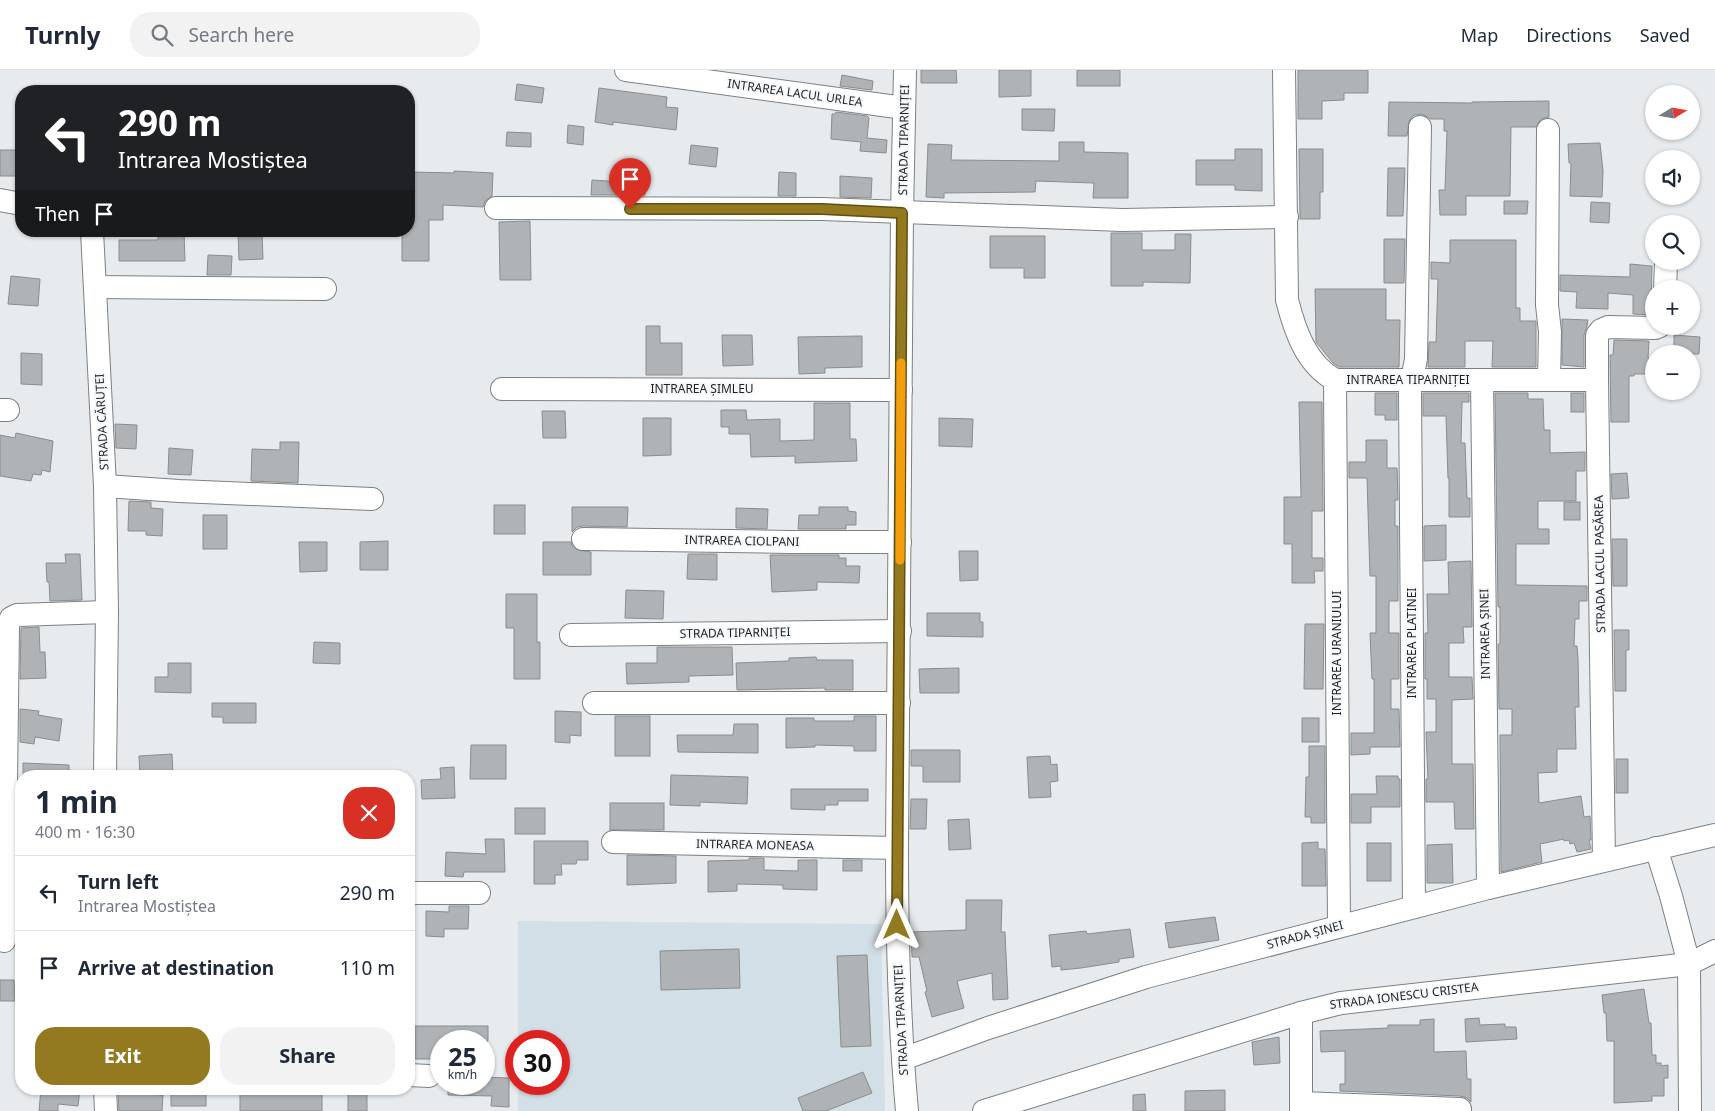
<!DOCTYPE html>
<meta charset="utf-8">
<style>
body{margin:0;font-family:"Noto Sans",sans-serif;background:#f2f2f3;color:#1f2937;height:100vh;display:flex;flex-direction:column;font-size:19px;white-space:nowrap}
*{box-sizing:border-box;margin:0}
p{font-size:16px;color:#747a83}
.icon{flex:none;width:28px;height:28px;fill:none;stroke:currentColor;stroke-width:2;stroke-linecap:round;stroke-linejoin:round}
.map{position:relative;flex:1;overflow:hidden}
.side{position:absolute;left:15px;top:700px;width:400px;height:325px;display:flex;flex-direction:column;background:#fff;border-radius:20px;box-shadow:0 1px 4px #0004}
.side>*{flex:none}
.guide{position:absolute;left:15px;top:15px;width:400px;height:152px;border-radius:20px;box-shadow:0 1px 4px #0004;background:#202124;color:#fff;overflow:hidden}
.needle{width:32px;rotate:79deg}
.fabs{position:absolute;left:1645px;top:15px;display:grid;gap:10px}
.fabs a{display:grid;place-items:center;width:55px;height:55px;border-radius:50%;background:#fff;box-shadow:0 1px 4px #0004;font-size:25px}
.speed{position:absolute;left:430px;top:960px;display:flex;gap:10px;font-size:25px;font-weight:700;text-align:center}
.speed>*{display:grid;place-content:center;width:65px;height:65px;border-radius:50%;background:#fff;box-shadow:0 1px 4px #0004;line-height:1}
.speed small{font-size:12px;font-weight:400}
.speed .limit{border:8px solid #d22;background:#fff;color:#111}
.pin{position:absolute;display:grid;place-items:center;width:42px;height:42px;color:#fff;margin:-51px -21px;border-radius:50% 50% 50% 0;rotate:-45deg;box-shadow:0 0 5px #0007}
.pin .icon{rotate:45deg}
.me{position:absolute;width:55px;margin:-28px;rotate:0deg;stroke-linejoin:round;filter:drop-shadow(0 0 4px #0008)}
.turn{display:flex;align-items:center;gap:18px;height:105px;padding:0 20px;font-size:22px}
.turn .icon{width:65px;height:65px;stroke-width:2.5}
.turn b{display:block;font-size:35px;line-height:42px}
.then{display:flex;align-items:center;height:48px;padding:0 20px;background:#0003;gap:10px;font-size:19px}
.round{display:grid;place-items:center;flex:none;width:52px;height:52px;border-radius:20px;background:#f2f2f3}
.headline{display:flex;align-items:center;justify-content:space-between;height:85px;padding:0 20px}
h1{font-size:30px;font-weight:700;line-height:38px}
.cta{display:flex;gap:10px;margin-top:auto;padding:10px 20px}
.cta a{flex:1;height:58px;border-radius:20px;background:#937a21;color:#fff;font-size:20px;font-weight:700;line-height:58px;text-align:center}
.cta a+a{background:#f2f2f3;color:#1f2937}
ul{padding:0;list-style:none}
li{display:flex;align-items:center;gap:15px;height:75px;padding:0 20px;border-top:1px solid #e0e1e3}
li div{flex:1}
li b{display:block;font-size:19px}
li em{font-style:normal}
header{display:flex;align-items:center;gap:30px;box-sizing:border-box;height:70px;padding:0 25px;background:#fff;border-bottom:1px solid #e0e1e3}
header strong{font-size:24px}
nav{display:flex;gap:28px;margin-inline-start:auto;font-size:18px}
.search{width:350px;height:45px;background:#f2f2f3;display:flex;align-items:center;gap:12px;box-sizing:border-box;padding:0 18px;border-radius:20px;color:#747a83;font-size:19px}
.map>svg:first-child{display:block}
</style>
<header>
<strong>Turnly</strong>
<div class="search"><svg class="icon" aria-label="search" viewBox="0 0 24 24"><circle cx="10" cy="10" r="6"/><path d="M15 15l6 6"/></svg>Search here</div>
<nav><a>Map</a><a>Directions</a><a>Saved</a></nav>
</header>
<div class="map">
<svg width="1715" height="1041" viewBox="0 0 1715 1041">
<rect width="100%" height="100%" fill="#e7ebee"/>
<polygon fill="#d3dfe6" points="518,851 881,854 885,1041 518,1041 518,1014 559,1014 559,971 518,971"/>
<g fill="#afb3b6" stroke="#898d8f">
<polygon points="921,0 956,0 957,13 921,13"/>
<polygon points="999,0 1031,0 1031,26 999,27"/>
<rect x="1077" y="0" width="43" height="16"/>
<polygon points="1298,0 1368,0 1368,23 1344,23 1344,30 1322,31 1322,49 1298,49"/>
<polygon points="842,5 873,11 872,20 840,16"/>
<polygon points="517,14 544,18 542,33 515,30"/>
<polygon points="599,18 667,27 666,37 678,38 676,60 613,52 613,55 595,52"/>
<polygon points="1549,31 1549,47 1541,49 1536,57 1511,57 1510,126 1466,126 1466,145 1440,145 1439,120 1445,120 1447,61 1444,61 1444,49 1430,49 1426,46 1421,44 1414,45 1409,51 1407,66 1388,66 1389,32 1472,33 1472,32"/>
<polygon points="1022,39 1055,39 1054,61 1022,60"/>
<polygon points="836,42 867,46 869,48 867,68 887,70 886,83 860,81 861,72 831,69 832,44 835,44"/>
<polygon points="568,55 584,57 583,75 567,73"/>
<polygon points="507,62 531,63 531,77 506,76"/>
<polygon points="1059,72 1084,72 1084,82 1128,83 1128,128 1093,128 1094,113 1036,111 1035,122 944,123 944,128 926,127 928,74 952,75 951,90 1059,91"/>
<polygon points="1600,73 1603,101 1602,127 1570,126 1571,93 1569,93 1568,74"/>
<polygon points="691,75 718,78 716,97 689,94"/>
<polygon points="1235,79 1262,79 1262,121 1235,120 1235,115 1196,115 1196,90 1235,90"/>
<polygon points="1299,79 1323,79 1323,122 1320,122 1320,149 1300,149"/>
<rect x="0" y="80" width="21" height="26"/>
<polygon points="1388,98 1405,98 1403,146 1387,146"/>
<polygon points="454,101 493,103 492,126 485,131 483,137 443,135 443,150 429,150 429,191 402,191 402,161 409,161 409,159 412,159 413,102 454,103"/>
<polygon points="779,102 796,103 796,126 778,126"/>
<polygon points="840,106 872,108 871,128 840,127"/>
<polygon points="592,110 623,112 623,110 646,111 645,125 591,125"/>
<polygon points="1504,131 1528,131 1527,144 1504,144"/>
<polygon points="1591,132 1610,133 1609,153 1590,152"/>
<polygon points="530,151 531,210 500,210 499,152"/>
<polygon points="158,161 184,161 185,191 119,191 119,170 158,170"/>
<polygon points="238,161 262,161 263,189 239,190"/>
<polygon points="1111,163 1142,163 1142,180 1175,180 1175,164 1191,164 1190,213 1143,212 1143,216 1111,216"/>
<polygon points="990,166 1045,166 1045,208 1024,208 1024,198 990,198"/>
<polygon points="1384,169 1405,169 1404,213 1384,213"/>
<polygon points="1450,170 1516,170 1516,238 1520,238 1520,251 1536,251 1536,297 1492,297 1493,271 1465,271 1465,297 1428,297 1429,272 1436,272 1438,209 1431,209 1431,192 1450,193"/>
<polygon points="208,185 232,186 231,205 207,205"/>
<polygon points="1630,194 1652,196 1651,245 1633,244 1633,225 1608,223 1608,239 1576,238 1577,222 1560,221 1560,205 1630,207"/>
<polygon points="11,206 40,209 38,236 8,234"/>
<polygon points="1315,219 1386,219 1386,250 1400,250 1399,297 1339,297 1333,293 1316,272"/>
<polygon points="1562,249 1588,250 1587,256 1584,265 1584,297 1562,295"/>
<polygon points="646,256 660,256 660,273 682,273 682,305 646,305"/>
<polygon points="722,265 752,265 753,295 723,296"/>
<polygon points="1674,265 1700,267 1699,284 1674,284"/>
<polygon points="862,266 862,297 825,298 825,303 799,304 798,267"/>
<polygon points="1614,270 1649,271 1648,288 1654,288 1654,304 1634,304 1634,306 1629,306 1629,352 1611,352 1610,285 1613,285"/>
<polygon points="21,283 42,284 42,315 21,314"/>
<polygon points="1375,323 1397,323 1397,350 1385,350 1385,345 1375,345"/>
<polygon points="1423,323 1469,323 1469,332 1462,332 1461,373 1465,373 1467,428 1470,428 1470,447 1449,447 1449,408 1448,408 1446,346 1423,346"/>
<polygon points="1495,323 1528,323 1528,329 1543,329 1544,360 1550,360 1550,383 1585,382 1585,401 1576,401 1576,431 1538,431 1538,459 1549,459 1549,474 1516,474 1516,515 1587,516 1587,531 1579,531 1579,549 1575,549 1574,576 1577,576 1578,588 1579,637 1575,637 1576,679 1557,679 1557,702 1538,703 1539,733 1581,726 1584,747 1590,746 1591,770 1589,770 1591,779 1577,782 1574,773 1570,774 1569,770 1564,771 1564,769 1540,774 1542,792 1501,802 1500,665 1512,665 1512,639 1499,639 1498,574 1500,574 1500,537 1498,537"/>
<rect x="1571" y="323" width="13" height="19"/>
<polygon points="1299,332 1322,332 1323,441 1312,441 1312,488 1323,488 1323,501 1314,501 1315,513 1292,513 1292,474 1284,474 1284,427 1301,427"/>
<polygon points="814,333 850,333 850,369 856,369 857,391 795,393 795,386 751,387 750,364 729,364 729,357 721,357 721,340 746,340 747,350 780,349 780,371 814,370"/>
<polygon points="542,341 565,341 566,368 543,368"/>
<polygon points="643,348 671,348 671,385 643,386"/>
<polygon points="939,348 973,349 972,377 939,376"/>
<polygon points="115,354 137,355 136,379 116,378"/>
<polygon points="16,363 53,371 50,402 42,400 41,405 33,404 31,411 0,406 0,365 15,368"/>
<polygon points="1366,370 1387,370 1387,398 1397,398 1398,430 1395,430 1395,456 1398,456 1398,531 1389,531 1389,563 1399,563 1399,609 1391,609 1391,639 1399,639 1400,677 1370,677 1370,684 1351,685 1351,663 1374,663 1374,609 1372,609 1370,563 1376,563 1376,506 1370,506 1367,408 1349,408 1349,392 1366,392"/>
<polygon points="280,372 299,372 298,413 251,411 252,379 280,380"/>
<polygon points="169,378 193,380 191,405 168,404"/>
<polygon points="1627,403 1629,428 1612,429 1611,404"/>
<polygon points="129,431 151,432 151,438 163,439 162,466 146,465 146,461 128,461"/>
<rect x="1564" y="432" width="16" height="18"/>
<rect x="494" y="435" width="31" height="29"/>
<polygon points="572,437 628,437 627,457 583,456 577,457 572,462"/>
<polygon points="819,437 848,437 848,441 856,442 856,455 846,455 846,459 798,459 799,445 819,445"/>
<polygon points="736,438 768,439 767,459 736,458"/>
<rect x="203" y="445" width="24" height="34"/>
<polygon points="1446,455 1446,490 1424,491 1424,456"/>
<polygon points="1612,469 1627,469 1627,516 1613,516"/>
<polygon points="388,471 388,500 360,500 360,472"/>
<polygon points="299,472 327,472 327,501 300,502"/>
<polygon points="543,472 571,472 572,476 577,480 591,482 591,505 543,505"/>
<polygon points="959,481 978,481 978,510 960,511"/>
<polygon points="65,484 80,484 82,530 50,531 49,512 47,512 46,493 66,493"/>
<polygon points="688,484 717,484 717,510 687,509"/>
<polygon points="770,485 839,485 839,488 846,488 846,496 860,496 859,513 817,512 817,520 772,522"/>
<polygon points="1471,491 1472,557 1463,557 1464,573 1449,573 1449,607 1472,607 1473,629 1452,630 1452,694 1473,694 1474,759 1455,759 1454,732 1426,732 1426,709 1428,709 1426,662 1436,662 1436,629 1427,629 1427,609 1425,609 1425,563 1428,563 1427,524 1449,524 1448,492"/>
<polygon points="626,520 664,521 663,549 625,548"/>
<polygon points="506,524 537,524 537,572 540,572 540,609 514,609 514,558 506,558"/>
<polygon points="927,543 980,543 980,552 983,552 983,567 927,566"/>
<polygon points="1305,554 1324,554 1323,619 1304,619"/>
<polygon points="39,557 40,582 45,582 46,608 20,609 21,558"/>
<polygon points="1614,560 1629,560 1629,580 1626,580 1626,621 1615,621"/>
<polygon points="314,572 340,573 340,594 313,593"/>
<polygon points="657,577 732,577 733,605 689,606 689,612 627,614 626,593 657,593"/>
<polygon points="816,587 817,590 853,590 853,620 825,620 825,618 737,620 736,593 789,591 789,588"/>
<polygon points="168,593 191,593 191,623 155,622 155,607 168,607"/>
<polygon points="959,598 959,623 920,623 919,599"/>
<polygon points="212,633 256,633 256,653 223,653 223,647 212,647"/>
<polygon points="20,639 39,641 38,645 62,649 59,671 35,667 34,674 20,672"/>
<polygon points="555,641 581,642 581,666 570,665 570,673 555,672"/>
<rect x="615" y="646" width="35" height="40"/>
<polygon points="854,646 876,646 876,681 854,681 854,676 815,675 815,677 786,678 786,648 814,648 814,651 854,651"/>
<rect x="1302" y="648" width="17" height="24"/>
<polygon points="734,654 758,654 758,683 678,682 677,665 733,665"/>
<polygon points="471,675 506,675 506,709 470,709"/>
<polygon points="1309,676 1325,676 1325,753 1311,753 1311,747 1305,747 1306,707 1309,707"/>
<polygon points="911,680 960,680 960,712 923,712 923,696 911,696"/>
<polygon points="172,684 173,706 140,706 139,686"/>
<polygon points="1050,686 1051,695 1057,694 1058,711 1050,712 1051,727 1029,728 1027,687"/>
<rect x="1616" y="689" width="12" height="34"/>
<polygon points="23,693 69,695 69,706 23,706"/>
<polygon points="454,697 455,728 422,729 421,710 441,709 440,698"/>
<polygon points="671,705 748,707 747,734 700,732 700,736 670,735"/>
<polygon points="1376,706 1398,706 1398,709 1400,709 1400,737 1371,737 1371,753 1351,753 1351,724 1377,724"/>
<polygon points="791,719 868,719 868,731 838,731 838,735 825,735 825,740 791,739"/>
<polygon points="911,729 927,729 926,759 910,759"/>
<rect x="610" y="733" width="54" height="27"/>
<rect x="515" y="738" width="30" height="26"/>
<polygon points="969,749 971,779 949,780 948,750"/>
<polygon points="485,769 504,769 505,802 464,802 463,807 445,806 446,782 486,784"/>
<polygon points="534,771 588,771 588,790 577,790 576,794 561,794 562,805 555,805 555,814 534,814"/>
<polygon points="1318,772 1318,779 1325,779 1326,816 1302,816 1302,773"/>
<rect x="1367" y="773" width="24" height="38"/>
<polygon points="1452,774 1453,813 1427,813 1427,775"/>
<polygon points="627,785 676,786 676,813 627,815"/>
<polygon points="749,788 764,788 764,800 798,801 798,790 817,790 817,820 783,819 783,815 737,814 737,821 708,822 708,791 749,790"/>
<rect x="843" y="790" width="19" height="11"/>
<polygon points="966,830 1002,830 1001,862 1005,862 1008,929 993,930 992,903 957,911 964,938 932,947 925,922 927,921 919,887 912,887 911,862 966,860"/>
<polygon points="449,836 469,836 468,859 444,859 444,867 426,866 426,841 449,842"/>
<polygon points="1215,847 1219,870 1169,878 1165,853"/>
<polygon points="1130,859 1134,887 1119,889 1119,892 1081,898 1061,900 1061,896 1052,897 1049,865 1086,861 1087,864"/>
<polygon points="739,879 740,918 661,920 660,881"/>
<polygon points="867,885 871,976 841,977 837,886"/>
<polygon points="0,910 14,910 15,931 0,931"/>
<polygon points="1644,919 1649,953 1651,953 1652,985 1656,985 1656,993 1661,993 1661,996 1668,995 1668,1008 1664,1008 1664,1026 1652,1026 1652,1031 1614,1033 1614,971 1607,971 1606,943 1604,943 1602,925"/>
<polygon points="1479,948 1480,955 1505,954 1505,957 1516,957 1517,969 1466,972 1465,949"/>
<polygon points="1434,949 1434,982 1466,981 1467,1009 1471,1009 1471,1032 1467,1028 1460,1026 1340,1021 1340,1014 1345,1014 1345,981 1321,982 1320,961 1388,958 1388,955 1420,955 1420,950"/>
<polygon points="415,956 488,956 488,971 441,971 441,989 415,989"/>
<polygon points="1279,967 1280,993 1254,995 1252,972"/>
<polygon points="863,1002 872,1023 826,1041 803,1041 798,1028"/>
<polygon points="484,1007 509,1008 509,1037 491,1036 492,1026 448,1025 448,1014 484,1014"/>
<polygon points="41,1019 80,1019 78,1036 58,1034 58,1041 39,1041"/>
<rect x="171" y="1019" width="35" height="17"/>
<polygon points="290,1019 313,1019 313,1021 322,1021 322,1041 240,1041 240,1020 290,1021"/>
<rect x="348" y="1019" width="19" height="22"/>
<polygon points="1225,1020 1225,1041 1185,1041 1185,1021"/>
<polygon points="118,1023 163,1025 162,1041 119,1041"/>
<polygon points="1145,1024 1146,1041 1133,1041 1133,1025"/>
</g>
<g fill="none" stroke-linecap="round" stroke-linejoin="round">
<g stroke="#7c8083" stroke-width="24">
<g id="minor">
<polyline points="626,0 904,38"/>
<path d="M 905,0 L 902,143 L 897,778 C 897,866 899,953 907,1041"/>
<path d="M 1284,0 L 1287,230 C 1295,261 1306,294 1335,310 L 1597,310"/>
<polyline points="1548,60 1547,235 1550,262 1549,310"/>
<polyline points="0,130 21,134"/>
<polyline points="496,138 822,139 1122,150 1287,147"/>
<polyline points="92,161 105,416 107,542 105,706"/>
<polyline points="95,217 325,219"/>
<polyline points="1665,219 1666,193"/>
<polyline points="1335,310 1339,856"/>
<polyline points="1482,310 1488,818"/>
<polyline points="502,319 901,320"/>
<polyline points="0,340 8,340"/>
<polyline points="105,416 179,421 372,429"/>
<polyline points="583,469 790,472 900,472"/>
<polyline points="571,565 900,561"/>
<polyline points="594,633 899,633"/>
<polyline points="613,772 897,778"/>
<polyline points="1656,778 1671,826 1689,894 1690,1041"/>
<polyline points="1604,790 1597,310 1597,265 1601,260 1608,257 1655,258 1660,256"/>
<polyline points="409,823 479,823"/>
<polyline points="1414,837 1410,320 1416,289 1420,57"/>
<polyline points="4,871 8,555 11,548 17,545 107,542"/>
<polyline points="1301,943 1301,1041"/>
<polyline points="903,989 988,958 1146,907 1488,818 1715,765"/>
<polyline points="409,1005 429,1006"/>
<polyline points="105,1019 106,1041"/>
<polyline points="1301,1033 1460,1039"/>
<polyline points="984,1041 1301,943 1341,933 1689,894 1715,881"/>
</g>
</g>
<use href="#minor" stroke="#fff" stroke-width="22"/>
</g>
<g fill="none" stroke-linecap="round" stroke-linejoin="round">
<g stroke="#604f15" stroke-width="12">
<polyline id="route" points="630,139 822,139 902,143 897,855"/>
</g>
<use href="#route" stroke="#937a21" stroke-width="9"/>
<polyline stroke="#f59e0b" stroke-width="9" points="900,490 901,293"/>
</g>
<g text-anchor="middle" stroke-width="4" stroke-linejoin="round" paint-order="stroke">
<g font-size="12" fill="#1f2021" stroke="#f4f8fb">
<text transform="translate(795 23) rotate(8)" y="4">INTRAREA LACUL URLEA</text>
<text transform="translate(904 70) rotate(-89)" y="4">STRADA TIPARNIȚEI</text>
<text x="1408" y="314">INTRAREA TIPARNIȚEI</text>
<text x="702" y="323">INTRAREA ȘIMLEU</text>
<text transform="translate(102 352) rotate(-93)" y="4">STRADA CĂRUȚEI</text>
<text transform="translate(742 471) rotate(1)" y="4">INTRAREA CIOLPANI</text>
<text transform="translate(1600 494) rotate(-91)" y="4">STRADA LACUL PASĂREA</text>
<text transform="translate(735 563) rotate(-1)" y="4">STRADA TIPARNIȚEI</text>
<text transform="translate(1485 564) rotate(-91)" y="4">INTRAREA ȘINEI</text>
<text transform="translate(1412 573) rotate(-90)" y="4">INTRAREA PLATINEI</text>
<text transform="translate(1337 583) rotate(-90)" y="4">INTRAREA URANIULUI</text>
<text transform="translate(755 775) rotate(1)" y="4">INTRAREA MONEASA</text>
<text transform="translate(1305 865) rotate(-15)" y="4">STRADA ȘINEI</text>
<text transform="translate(1404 926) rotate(-7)" y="4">STRADA IONESCU CRISTEA</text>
<text transform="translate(901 950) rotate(-93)" y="4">STRADA TIPARNIȚEI</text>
</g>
</g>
</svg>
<div class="fabs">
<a><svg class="needle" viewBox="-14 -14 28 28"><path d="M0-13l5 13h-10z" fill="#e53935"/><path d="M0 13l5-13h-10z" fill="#747a83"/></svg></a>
<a><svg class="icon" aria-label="sound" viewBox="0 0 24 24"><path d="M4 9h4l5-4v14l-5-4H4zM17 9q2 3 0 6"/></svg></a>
<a><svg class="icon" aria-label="search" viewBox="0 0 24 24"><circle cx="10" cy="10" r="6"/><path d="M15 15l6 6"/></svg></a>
<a>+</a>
<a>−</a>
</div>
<div class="speed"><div>25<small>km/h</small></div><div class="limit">30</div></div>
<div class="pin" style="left:630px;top:139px;background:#d93025"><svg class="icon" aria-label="arrive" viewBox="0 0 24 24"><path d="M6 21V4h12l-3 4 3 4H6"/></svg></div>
<svg class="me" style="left:897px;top:855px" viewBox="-20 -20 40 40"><path d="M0-17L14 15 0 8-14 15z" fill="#937a21" stroke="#fff" stroke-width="4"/></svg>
<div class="guide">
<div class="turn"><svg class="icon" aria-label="left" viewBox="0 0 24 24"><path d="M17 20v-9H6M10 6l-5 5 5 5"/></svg><div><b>290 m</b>Intrarea Mostiștea</div></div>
<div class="then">Then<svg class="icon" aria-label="arrive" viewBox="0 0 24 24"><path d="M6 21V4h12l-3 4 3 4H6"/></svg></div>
</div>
<section class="side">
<div class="headline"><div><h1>1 min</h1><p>400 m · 16:30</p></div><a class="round" style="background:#d93025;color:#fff"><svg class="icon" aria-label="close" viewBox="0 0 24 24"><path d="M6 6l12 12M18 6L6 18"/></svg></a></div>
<ul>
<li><svg class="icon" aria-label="left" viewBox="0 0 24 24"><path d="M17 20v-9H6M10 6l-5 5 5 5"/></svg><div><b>Turn left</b><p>Intrarea Mostiștea</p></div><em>290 m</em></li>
<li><svg class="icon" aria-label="arrive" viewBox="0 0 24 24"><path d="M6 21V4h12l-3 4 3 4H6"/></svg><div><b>Arrive at destination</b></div><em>110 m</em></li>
</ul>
<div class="cta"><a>Exit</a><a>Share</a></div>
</section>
</div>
